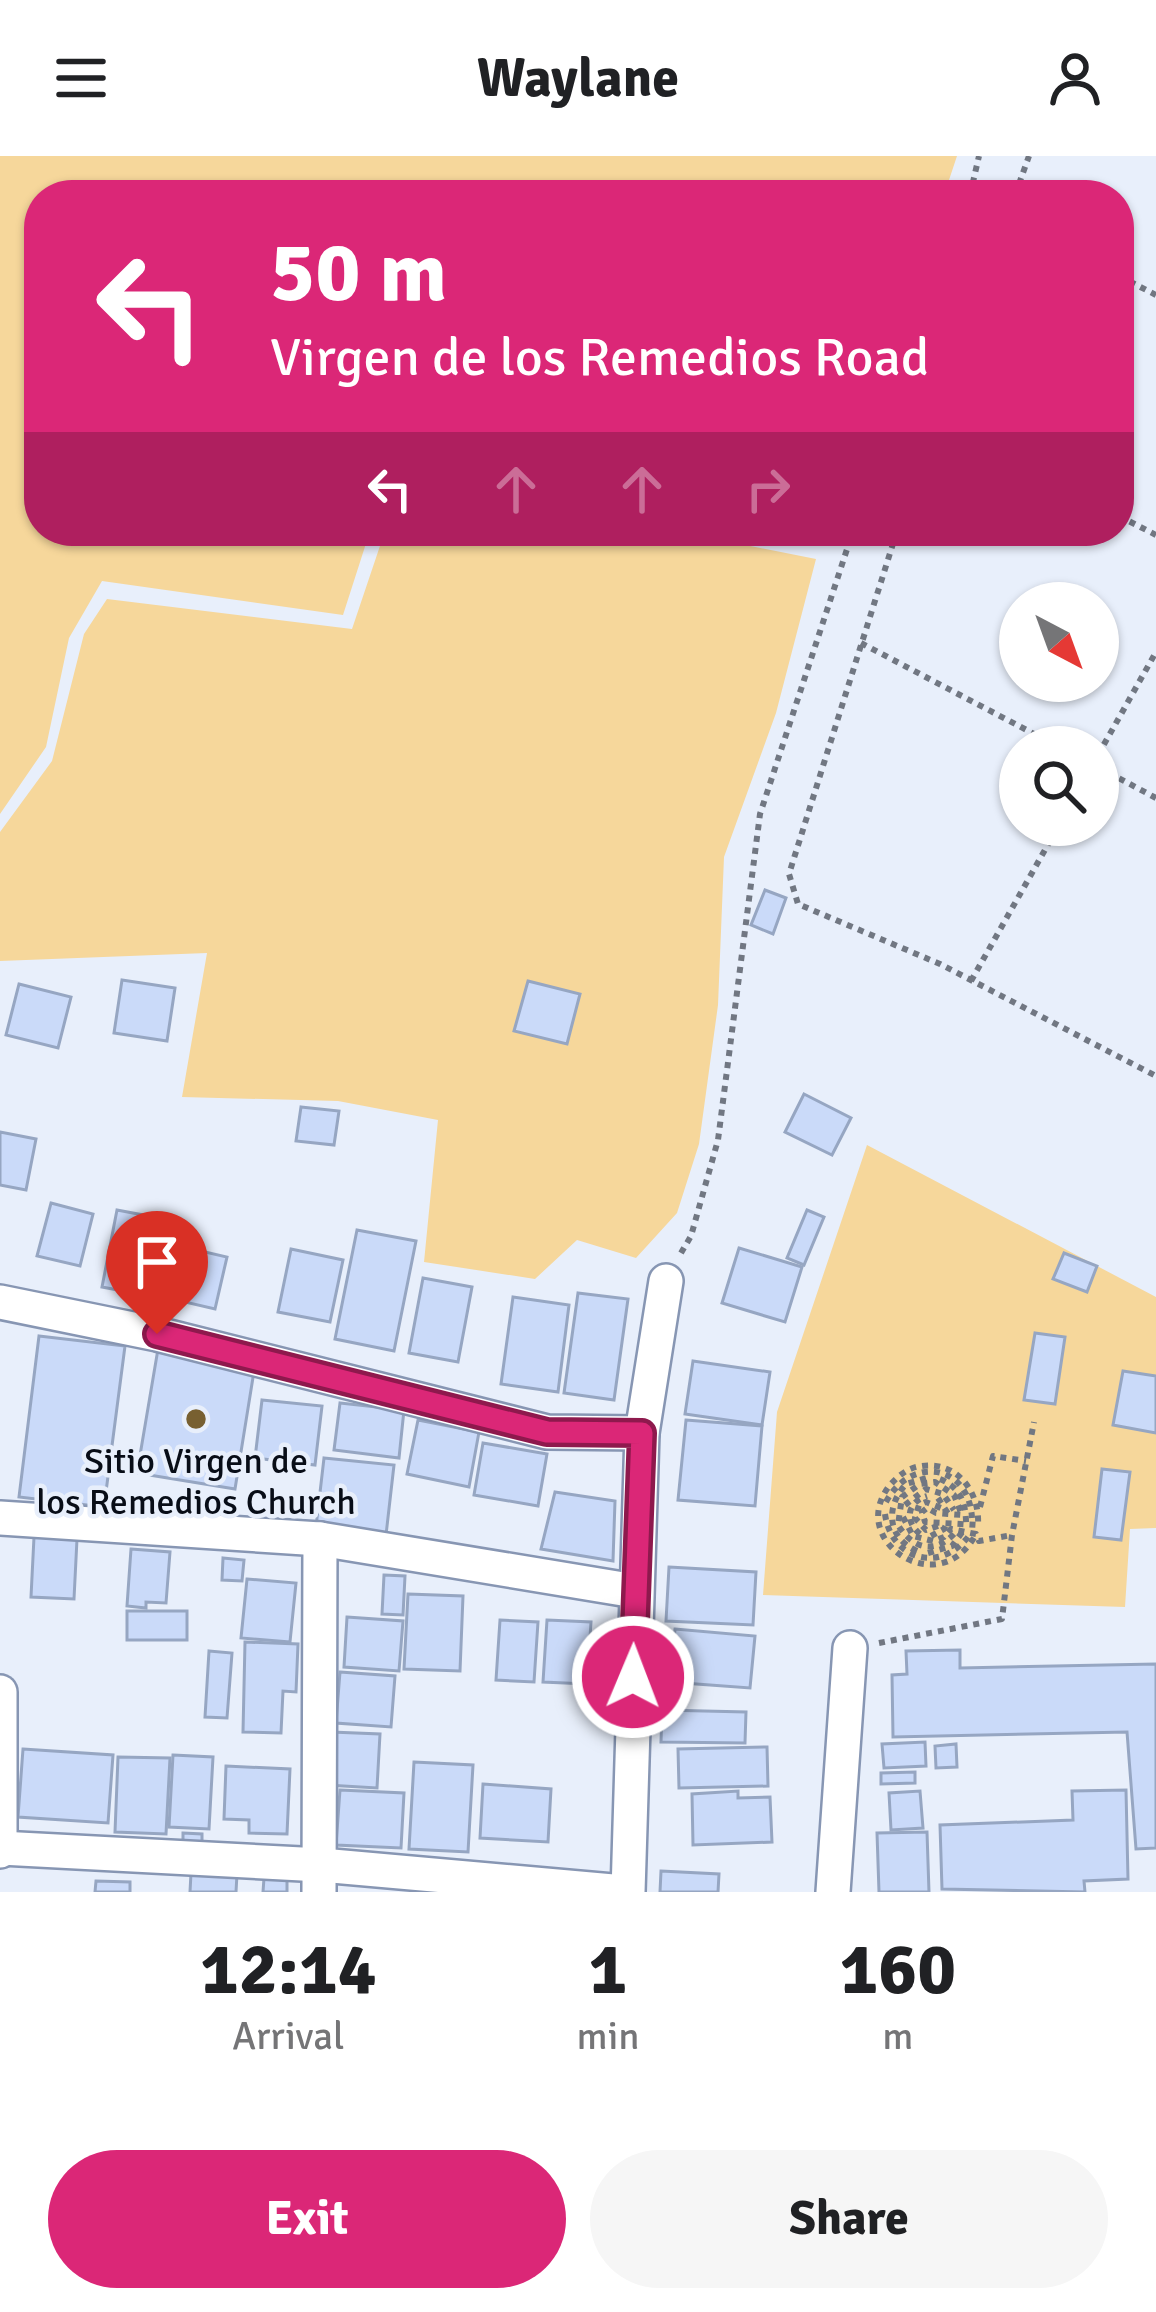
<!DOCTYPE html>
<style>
body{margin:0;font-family:Signika,sans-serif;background:#f6f6f6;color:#202124;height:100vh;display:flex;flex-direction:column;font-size:45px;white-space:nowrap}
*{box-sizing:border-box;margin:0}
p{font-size:39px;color:#757577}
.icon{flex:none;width:66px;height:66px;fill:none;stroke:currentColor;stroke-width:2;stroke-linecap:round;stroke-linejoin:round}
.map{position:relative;height:1736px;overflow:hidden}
.sheet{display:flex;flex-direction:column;background:#fff;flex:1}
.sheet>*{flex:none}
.top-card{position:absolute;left:24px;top:24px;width:1110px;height:366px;border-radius:48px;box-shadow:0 3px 9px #0004;background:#db2777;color:#fff;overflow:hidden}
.needle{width:78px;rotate:139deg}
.controls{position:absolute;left:999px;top:426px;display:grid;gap:24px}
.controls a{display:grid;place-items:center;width:120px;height:120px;border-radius:50%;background:#fff;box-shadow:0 3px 9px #0004;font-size:60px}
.pin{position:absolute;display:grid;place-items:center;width:102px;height:102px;color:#fff;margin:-123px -51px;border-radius:50% 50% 50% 0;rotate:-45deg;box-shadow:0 0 12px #0007}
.pin .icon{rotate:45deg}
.me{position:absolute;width:132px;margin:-66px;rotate:1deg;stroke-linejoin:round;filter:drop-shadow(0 0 9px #0008)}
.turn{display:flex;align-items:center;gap:42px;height:252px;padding:0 48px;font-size:54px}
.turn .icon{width:156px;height:156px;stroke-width:2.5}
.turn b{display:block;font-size:84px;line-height:102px}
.lanes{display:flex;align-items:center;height:114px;padding:0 48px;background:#0003;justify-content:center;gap:60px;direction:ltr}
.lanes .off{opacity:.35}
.eta{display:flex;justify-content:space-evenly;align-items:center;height:204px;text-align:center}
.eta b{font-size:72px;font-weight:700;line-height:84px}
.cta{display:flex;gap:24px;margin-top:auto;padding:24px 48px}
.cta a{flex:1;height:138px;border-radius:72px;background:#db2777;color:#fff;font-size:48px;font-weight:700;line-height:138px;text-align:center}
.cta a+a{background:#f6f6f6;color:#202124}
header{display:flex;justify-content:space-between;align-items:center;height:156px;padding:0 48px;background:#fff;font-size:54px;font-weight:700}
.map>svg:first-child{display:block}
</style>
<header><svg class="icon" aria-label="menu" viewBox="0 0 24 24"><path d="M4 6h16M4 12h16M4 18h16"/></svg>Waylane<svg class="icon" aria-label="person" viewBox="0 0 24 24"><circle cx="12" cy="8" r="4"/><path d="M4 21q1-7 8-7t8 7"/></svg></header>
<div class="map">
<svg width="1156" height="1736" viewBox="0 0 1156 1736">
<rect width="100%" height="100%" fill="#e8effb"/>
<g fill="#f6d79b">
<polygon points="0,0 957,0 944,39 39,39 39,375 370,375 343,459 102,425 69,482 46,591 0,658"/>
<polygon points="385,375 675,375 816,403 776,557 724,701 718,849 699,988 677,1057 636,1102 577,1084 535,1123 424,1106 438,964 338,945 182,941 207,797 0,805 0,676 52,605 84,478 107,443 352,473"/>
<polygon points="867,989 1156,1141 1156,1372 1130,1373 1125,1451 763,1439 777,1256"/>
</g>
<g fill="#cadaf9" stroke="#96a6c2" stroke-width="3">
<polygon points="765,734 786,742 773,778 751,769"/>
<polygon points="122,824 175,832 167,885 114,877"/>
<polygon points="528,825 580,838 567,888 514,875"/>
<polygon points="19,828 71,841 58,892 6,879"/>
<polygon points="804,938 851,962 832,999 785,976"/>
<polygon points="301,951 339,955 334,989 296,985"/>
<polygon points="0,976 36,983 26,1034 0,1029"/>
<polygon points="51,1047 93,1058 80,1110 37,1100"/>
<polygon points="117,1054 170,1064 155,1141 102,1131"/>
<polygon points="807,1054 824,1061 804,1109 787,1102"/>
<polygon points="357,1074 416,1085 394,1195 335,1183"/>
<polygon points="171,1088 227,1101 215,1153 159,1140"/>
<polygon points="739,1092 802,1111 785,1166 722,1147"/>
<polygon points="291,1093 343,1104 330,1166 278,1156"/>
<polygon points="1064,1097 1097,1110 1087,1136 1053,1123"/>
<polygon points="423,1122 472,1131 458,1206 409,1197"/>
<polygon points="578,1137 628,1143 614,1244 564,1237"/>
<polygon points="513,1141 569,1149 558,1236 501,1228"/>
<polygon points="1035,1177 1065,1181 1055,1248 1024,1244"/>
<polygon points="39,1180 125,1190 104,1351 19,1341"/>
<polygon points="158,1193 255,1209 235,1333 137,1317"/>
<polygon points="693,1205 770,1216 762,1269 685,1258"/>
<polygon points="1123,1215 1156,1220 1156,1277 1113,1269"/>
<polygon points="262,1244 322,1250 315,1309 255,1302"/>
<polygon points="340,1247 404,1254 399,1302 334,1294"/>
<polygon points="418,1264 479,1276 469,1331 407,1318"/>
<polygon points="686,1264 762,1270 755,1350 678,1344"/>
<polygon points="483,1287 547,1298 538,1350 474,1339"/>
<polygon points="324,1302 394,1309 386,1379 316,1371"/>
<polygon points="1102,1313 1130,1316 1121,1384 1094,1381"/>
<polygon points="555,1336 615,1345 613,1405 541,1393"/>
<polygon points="34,1381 77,1383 74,1443 31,1441"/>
<polygon points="131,1393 170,1396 166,1447 146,1446 146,1452 127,1450"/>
<polygon points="223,1402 244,1404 242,1425 222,1424"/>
<polygon points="669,1411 756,1416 753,1469 666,1465"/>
<polygon points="384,1419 405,1420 403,1459 382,1458"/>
<polygon points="247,1423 296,1427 290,1486 241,1482"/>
<polygon points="408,1438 463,1440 460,1515 404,1513"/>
<rect x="127" y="1455" width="60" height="29"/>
<polygon points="347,1461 403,1465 399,1515 344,1511"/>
<polygon points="500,1464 538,1466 534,1526 496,1524"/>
<polygon points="547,1464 591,1466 587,1528 543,1526"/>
<polygon points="675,1473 755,1480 750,1532 670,1526"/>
<polygon points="245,1486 298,1488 296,1536 283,1535 281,1577 243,1576"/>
<polygon points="960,1494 960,1512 1156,1508 1156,1692 1136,1693 1127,1576 893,1581 892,1519 907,1518 906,1495"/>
<polygon points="209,1495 232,1497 227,1562 205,1561"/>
<polygon points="340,1516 395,1520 391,1571 336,1567"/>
<polygon points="662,1554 746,1556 745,1587 661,1586"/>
<polygon points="331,1576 380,1578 377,1632 327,1629"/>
<polygon points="925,1586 926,1610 884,1612 882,1588"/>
<polygon points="956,1588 957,1611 936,1612 935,1590"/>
<polygon points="767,1591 768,1630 679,1632 678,1593"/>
<polygon points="23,1593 113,1599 108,1667 18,1661"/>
<polygon points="173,1599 213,1601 209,1673 169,1671"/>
<polygon points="118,1601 170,1602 166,1678 115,1676"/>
<polygon points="414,1606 473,1609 468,1696 409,1693"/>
<polygon points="226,1610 290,1613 287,1678 249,1677 249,1664 224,1663"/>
<polygon points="915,1616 915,1627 881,1628 881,1617"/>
<polygon points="483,1628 551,1633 548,1686 480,1682"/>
<polygon points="340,1634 404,1637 401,1692 336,1689"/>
<polygon points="1126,1634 1128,1723 1084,1725 1085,1736 942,1733 940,1669 1073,1664 1072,1635"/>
<polygon points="738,1635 738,1642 770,1641 772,1686 693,1689 692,1638"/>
<polygon points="920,1635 923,1672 891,1674 889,1637"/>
<polygon points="927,1676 929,1736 879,1736 877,1677"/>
<polygon points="183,1677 202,1678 202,1690 183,1689"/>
<polygon points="661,1715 719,1718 718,1736 660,1736"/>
<polygon points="191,1717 237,1718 236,1736 190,1736"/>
<polygon points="264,1722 287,1722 287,1736 263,1736"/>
<polygon points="96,1725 130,1726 130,1736 95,1736"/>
</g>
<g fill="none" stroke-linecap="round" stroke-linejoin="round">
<g stroke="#8796b3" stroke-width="38">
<g id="minor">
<polyline points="0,1146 157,1178 547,1276 642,1277"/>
<polyline points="0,1362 320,1383 635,1435"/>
<polyline points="0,1536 0,1695"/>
<polyline points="0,1692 321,1709 624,1736"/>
<polyline points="319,1736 320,1383"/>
<polyline points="628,1736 642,1277 666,1125"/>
<polyline points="833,1736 850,1492"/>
</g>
</g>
<g stroke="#717782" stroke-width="6" stroke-dasharray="6 6" stroke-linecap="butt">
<polyline points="970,39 979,0"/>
<polyline points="1015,39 1029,0"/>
<polyline points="1119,120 1156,139"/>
<polyline points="1119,360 1156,379"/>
<polyline points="897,375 789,718 798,748 940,808 1156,920"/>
<polyline points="861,487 1059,591"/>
<polyline points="1098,599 1156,496"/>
<polyline points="1098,611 1156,642"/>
<polyline points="971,825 1059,669"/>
<polyline points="681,1097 691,1080 718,984 760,658 853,375"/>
<path d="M 940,1323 C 960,1331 966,1347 966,1367"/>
<polyline points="938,1342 949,1359"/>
<path d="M 886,1346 C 911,1299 969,1308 972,1362"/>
<polyline points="905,1349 926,1333 943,1338 954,1354"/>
<polyline points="980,1351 993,1300 1026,1305"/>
<path d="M 885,1358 C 891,1403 939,1418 968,1381"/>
<polyline points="903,1361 913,1380 933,1385 944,1381 951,1373 976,1378 979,1385 1012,1379"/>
<polyline points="938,1370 926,1374 915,1362 919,1349 926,1346 941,1352"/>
<path d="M 920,1378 C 904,1365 907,1346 927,1340"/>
<path d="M 954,1378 C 934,1399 912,1392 898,1369 L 902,1341 L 920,1328 L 935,1326 L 954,1339 L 962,1359 L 936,1357 L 927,1352 L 922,1356 L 925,1366 L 978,1369 C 980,1337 958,1305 922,1310 C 909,1311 899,1319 890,1329 C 845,1385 940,1447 976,1378"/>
<polyline points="931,1380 944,1373 948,1365"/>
<path d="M 917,1395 C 887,1382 885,1351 906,1328 L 930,1321"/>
<polyline points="928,1397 952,1390 963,1375"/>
<polyline points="879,1487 1002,1463 1012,1379 1034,1266"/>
</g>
<use href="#minor" stroke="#fff" stroke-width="33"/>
</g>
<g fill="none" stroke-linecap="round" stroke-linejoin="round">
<g stroke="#8e194d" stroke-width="30">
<polyline id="route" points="157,1178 547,1276 642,1277 633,1521"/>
</g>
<use href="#route" stroke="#db2777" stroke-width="21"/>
</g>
<circle fill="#786031" stroke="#e8effb" stroke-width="4.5" cx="196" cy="1263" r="12"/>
<g text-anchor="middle" stroke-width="9" stroke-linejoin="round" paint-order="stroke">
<g font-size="36" fill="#080d17" stroke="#e8effb">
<text x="196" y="1317">Sitio Virgen de<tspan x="196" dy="41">los Remedios Church</tspan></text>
</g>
</g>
</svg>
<div class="controls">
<a><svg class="needle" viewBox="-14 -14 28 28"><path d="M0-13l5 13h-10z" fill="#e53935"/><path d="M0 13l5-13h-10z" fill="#757577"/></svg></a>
<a><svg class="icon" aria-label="search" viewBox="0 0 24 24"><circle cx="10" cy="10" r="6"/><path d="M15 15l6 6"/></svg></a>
</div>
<div class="pin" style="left:157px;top:1178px;background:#d93025"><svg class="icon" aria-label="arrive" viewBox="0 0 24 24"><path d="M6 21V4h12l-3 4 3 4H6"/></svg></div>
<svg class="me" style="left:633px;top:1521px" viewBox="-20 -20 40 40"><circle r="17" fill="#db2777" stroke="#fff" stroke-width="3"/><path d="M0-11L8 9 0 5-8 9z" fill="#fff"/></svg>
<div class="top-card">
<div class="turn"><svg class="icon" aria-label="left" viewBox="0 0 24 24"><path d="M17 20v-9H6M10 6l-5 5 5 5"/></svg><div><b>50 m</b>Virgen de los Remedios Road</div></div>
<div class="lanes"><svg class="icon" aria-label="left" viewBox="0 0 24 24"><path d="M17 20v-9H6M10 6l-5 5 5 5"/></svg><svg class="icon off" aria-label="ahead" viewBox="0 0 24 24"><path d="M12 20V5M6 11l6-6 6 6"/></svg><svg class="icon off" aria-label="ahead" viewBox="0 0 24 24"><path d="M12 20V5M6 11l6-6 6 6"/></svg><svg class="icon off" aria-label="right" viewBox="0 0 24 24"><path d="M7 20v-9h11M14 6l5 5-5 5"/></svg></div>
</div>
</div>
<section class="sheet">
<div class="eta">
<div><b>12:14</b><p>Arrival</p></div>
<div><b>1</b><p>min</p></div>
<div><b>160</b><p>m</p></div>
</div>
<div class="cta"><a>Exit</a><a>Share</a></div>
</section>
